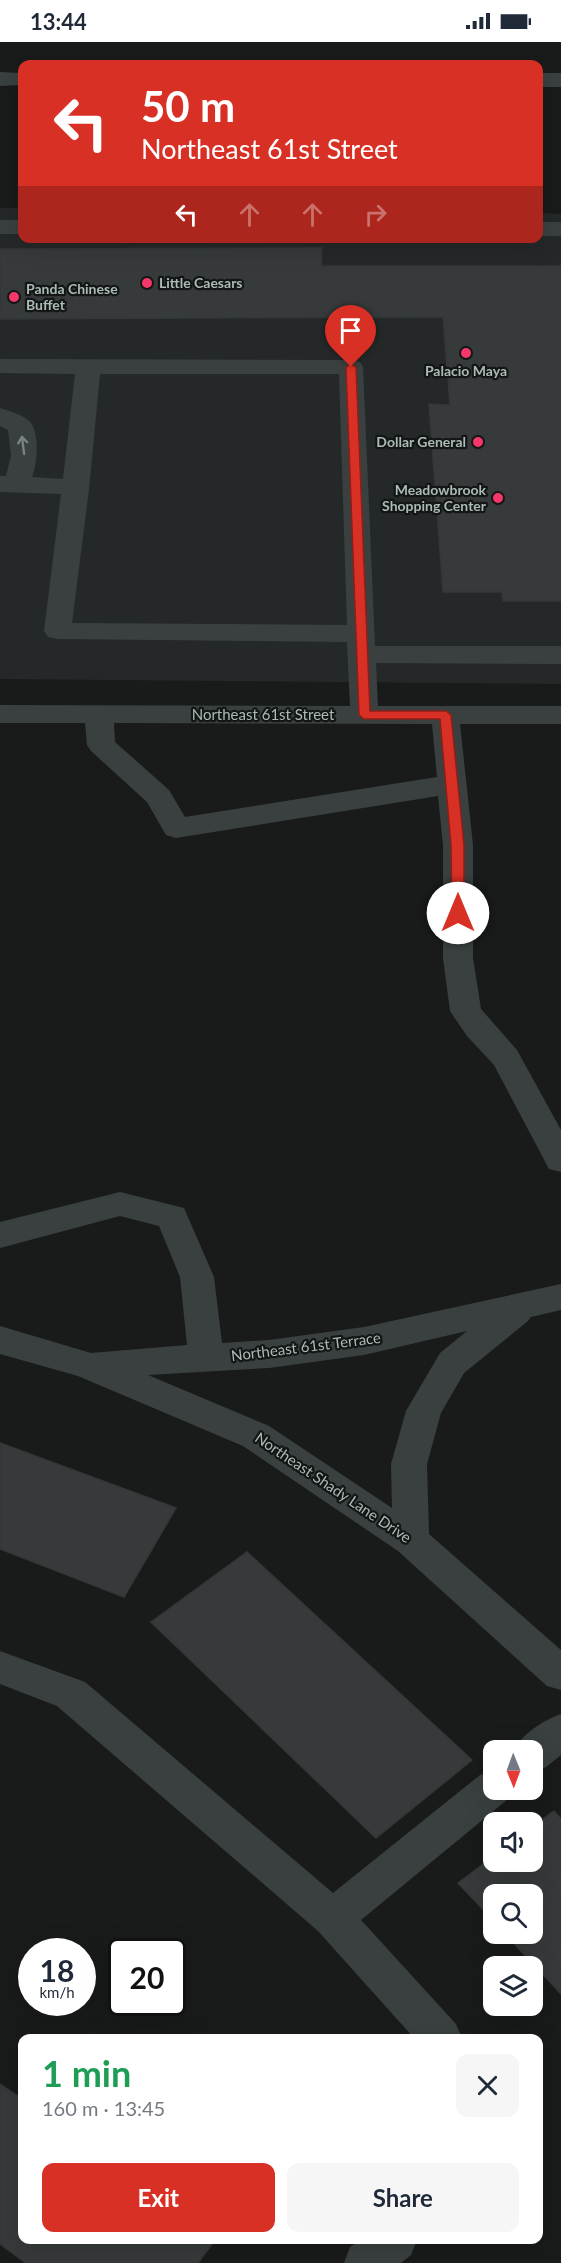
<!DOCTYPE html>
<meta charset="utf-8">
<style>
body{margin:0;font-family:Lato,sans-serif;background:#f6f6f7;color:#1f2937;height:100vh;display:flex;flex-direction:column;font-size:22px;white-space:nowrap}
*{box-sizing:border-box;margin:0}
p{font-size:20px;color:#747a83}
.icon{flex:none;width:33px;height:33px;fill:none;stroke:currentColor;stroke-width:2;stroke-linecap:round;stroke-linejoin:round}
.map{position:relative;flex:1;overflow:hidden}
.details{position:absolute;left:18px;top:1992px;width:525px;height:210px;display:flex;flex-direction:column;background:#fff;border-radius:12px;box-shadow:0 6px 24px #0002}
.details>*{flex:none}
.hud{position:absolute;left:18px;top:18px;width:525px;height:183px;border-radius:12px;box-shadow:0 6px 24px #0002;background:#d93025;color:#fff;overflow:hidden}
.needle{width:39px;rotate:179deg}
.tools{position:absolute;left:483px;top:1698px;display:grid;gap:12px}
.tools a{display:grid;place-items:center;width:60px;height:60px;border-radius:12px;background:#fff;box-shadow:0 6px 24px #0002;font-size:30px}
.speed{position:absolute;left:18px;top:1896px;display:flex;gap:12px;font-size:30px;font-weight:700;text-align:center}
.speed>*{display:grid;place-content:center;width:78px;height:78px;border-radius:50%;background:#fff;box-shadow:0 6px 24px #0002;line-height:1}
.speed small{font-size:15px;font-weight:400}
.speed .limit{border:3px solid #111;border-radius:9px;background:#fff;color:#111}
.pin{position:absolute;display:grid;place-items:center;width:51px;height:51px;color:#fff;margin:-62px -26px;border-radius:50% 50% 50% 0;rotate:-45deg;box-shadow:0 0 6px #0007}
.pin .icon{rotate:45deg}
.me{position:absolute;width:66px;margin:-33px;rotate:0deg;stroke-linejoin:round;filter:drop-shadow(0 0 4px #0008)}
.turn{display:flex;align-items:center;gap:21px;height:126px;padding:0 24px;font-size:27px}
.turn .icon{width:78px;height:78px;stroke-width:2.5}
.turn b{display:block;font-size:42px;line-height:51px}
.lanes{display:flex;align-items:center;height:57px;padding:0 24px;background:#0003;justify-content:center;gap:30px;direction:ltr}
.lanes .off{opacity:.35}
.round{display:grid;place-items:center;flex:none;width:63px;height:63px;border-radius:12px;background:#f6f6f7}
.headline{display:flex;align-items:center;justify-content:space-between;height:102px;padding:0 24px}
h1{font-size:36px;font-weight:700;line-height:45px;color:#1e9e55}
.primary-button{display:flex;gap:12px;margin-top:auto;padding:12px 24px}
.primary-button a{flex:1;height:69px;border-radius:12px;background:#d93025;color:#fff;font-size:24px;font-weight:700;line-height:69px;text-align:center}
.primary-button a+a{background:#f6f6f7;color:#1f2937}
.status{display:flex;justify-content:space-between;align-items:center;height:42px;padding:0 30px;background:#fff;direction:ltr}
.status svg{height:16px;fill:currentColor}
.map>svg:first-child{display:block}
</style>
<div class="status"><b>13:44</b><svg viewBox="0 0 49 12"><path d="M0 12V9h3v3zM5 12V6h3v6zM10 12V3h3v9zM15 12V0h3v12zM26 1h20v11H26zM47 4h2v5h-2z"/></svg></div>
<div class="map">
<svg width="561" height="2221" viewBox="0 0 561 2221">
<rect width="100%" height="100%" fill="#191b1b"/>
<polygon fill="#252828" points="0,166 22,166 22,196 538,196 539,171 561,172 561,642 0,637"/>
<g fill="#363a3a" stroke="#333737" stroke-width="1.5">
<polygon points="322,206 321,224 561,224 561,559 503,559 502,550 443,550 429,362 450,363 443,275 0,277 0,207"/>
<polygon points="0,1401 176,1466 124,1555 0,1507"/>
<polygon points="247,1510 472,1718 376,1796 151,1580"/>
<polygon points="554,1769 561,1777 561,1952 505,1892 532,1892 532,1852 494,1852 494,1879 458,1841 494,1814 494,1820 532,1820 532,1785"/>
<polygon points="0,2042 22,2057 22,2198 215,2198 198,2221 26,2221 0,2202"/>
</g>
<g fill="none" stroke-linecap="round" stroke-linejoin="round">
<g fill="#3a4040" fill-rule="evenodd">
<polygon points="0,30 22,31 22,43 0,44"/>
<rect x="538" y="31" width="23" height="14"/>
<rect x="0" y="178" width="22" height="14"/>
<rect x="538" y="180" width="23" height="14"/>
<path d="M 0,317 L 351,318 L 360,320 L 363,325 L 375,604 L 561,604 L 561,622 L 376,621 L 378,664 L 561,664 L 561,682 L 460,682 L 473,803 L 473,916 L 481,967 L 517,1008 L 561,1088 L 561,1130 L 549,1127 L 494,1023 L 467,994 L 450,969 L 443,916 L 443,803 L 438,754 L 176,796 L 166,793 L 147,760 L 91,709 L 87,703 L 85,681 L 0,681 L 0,663 L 350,664 L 347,600 L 58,597 L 48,595 L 44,589 L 61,452 L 0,450 L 0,434 L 6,434 L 11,414 L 8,388 L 0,384 L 0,366 C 9,369 25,373 31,381 C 40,395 37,421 32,435 L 63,437 L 75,332 L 0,331 ZM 100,332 L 339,332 L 347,583 L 72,581 L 89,447 ZM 114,681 L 432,682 L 437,735 L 185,775 L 169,748 L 115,700 Z"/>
<path d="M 120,1150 L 184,1166 L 214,1235 L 222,1301 L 269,1298 L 364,1285 L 561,1242 L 561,1268 L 531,1275 L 528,1279 L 464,1331 L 441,1371 L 427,1422 L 429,1492 L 561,1608 L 561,1648 L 547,1644 L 398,1509 L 243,1404 L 78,1334 L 0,1312 L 0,1284 L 91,1311 L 187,1303 L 180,1235 L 159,1184 L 120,1174 L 0,1206 L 0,1180 ZM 467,1289 L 440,1311 L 406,1369 L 391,1422 L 392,1466 L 269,1384 L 148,1333 L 269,1326 L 364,1313 Z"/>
<polygon points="0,1609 85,1640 333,1851 480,1733 494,1728 494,1748 513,1748 508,1757 361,1878 456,1982 462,1996 414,1996 318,1889 57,1664 0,1642"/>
<path d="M 561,1672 L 561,1713 L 546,1725 L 532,1730 L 532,1708 L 514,1708 C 522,1692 544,1678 561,1672 Z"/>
<polygon points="360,2198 417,2198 411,2213 401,2221 344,2221 350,2205"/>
</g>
</g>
<defs><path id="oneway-shaft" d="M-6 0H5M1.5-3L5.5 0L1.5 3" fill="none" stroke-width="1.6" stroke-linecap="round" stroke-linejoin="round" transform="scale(1.5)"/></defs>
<use stroke="#788481" href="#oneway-shaft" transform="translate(23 403) rotate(-97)"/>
<polygon fill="#d93025" stroke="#8d1f18" stroke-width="1.5" points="351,322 356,325 370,669 446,669 451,673 464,803 464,871 458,875 452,871 451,803 440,677 364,677 359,673 346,325"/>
<g fill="#f4386b" stroke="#141616" stroke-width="2">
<circle cx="147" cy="241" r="6"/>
<circle cx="14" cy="255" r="6"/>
<circle cx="466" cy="311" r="6"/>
<circle cx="478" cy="400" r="6"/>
<circle cx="498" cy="456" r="6"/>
</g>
<g text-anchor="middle" stroke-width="4.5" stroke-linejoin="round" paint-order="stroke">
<g font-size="14" font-weight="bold" fill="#abbbb7" stroke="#141616" text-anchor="start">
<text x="159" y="246">Little Caesars</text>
<text x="26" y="252">Panda Chinese<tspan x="26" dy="16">Buffet</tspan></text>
<text x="466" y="334" text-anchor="middle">Palacio Maya</text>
<text x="466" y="405" text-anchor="end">Dollar General</text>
<text x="486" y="453" text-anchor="end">Meadowbrook<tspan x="486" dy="16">Shopping Center</tspan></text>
</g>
<g font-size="15" fill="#abbbb7" stroke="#141616">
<text x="263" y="678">Northeast 61st Street</text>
<text transform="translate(306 1305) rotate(-7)" y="5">Northeast 61st Terrace</text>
<text transform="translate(333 1446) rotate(34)" y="5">Northeast Shady Lane Drive</text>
</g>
</g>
</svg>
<div class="tools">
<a><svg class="needle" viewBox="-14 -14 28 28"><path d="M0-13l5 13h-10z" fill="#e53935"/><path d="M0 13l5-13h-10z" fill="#747a83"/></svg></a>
<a><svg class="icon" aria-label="sound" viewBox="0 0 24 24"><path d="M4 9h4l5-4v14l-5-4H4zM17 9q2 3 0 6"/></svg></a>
<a><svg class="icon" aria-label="search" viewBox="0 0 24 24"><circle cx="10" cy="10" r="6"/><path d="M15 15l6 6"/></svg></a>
<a><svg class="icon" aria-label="layers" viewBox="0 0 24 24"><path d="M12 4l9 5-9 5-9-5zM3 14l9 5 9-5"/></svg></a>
</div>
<div class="speed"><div>18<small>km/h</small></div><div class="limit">20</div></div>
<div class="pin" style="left:351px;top:325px;background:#d93025"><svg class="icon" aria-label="arrive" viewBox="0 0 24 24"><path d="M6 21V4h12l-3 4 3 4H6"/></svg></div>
<svg class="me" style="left:458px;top:871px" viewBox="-20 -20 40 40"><circle r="19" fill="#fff"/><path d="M0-13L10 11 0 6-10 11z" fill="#d93025"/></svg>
<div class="hud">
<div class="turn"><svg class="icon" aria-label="left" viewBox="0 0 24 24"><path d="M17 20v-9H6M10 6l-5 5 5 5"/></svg><div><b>50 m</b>Northeast 61st Street</div></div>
<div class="lanes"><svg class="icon" aria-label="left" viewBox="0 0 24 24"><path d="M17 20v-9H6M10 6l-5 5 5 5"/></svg><svg class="icon off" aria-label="ahead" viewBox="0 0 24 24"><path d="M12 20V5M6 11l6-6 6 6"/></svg><svg class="icon off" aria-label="ahead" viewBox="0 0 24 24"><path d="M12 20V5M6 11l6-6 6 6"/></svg><svg class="icon off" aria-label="right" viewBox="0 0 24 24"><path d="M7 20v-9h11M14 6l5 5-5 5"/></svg></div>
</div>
<section class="details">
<div class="headline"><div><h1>1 min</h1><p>160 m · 13:45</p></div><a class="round"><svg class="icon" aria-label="close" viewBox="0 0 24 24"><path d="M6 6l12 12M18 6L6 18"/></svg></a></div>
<div class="primary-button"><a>Exit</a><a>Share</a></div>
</section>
</div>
